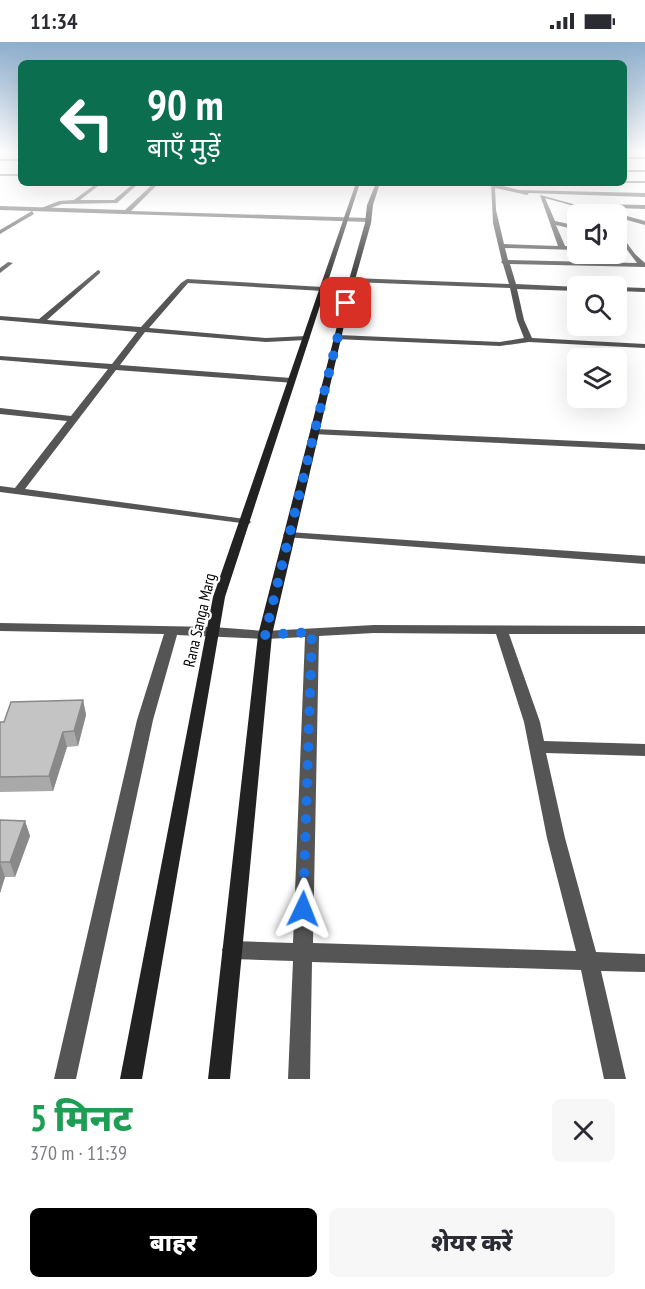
<!DOCTYPE html>
<html lang="hi">
<meta charset="utf-8">
<style>
body{margin:0;font-family:"PT Sans Narrow","Noto Sans Devanagari",sans-serif;background:#f7f7f7;color:#2b2b33;height:100vh;display:flex;flex-direction:column;font-size:22px;white-space:nowrap}
*{box-sizing:border-box;margin:0}
p{font-size:20px;color:#7c7c81}
.icon{flex:none;width:33px;height:33px;fill:none;stroke:currentColor;stroke-width:2;stroke-linecap:round;stroke-linejoin:round}
.map{position:relative;height:1037px;overflow:hidden}
.sheet{display:flex;flex-direction:column;background:#fff;flex:1}
.sheet>*{flex:none}
.guide{position:absolute;left:18px;top:18px;width:609px;height:126px;border-radius:9px;box-shadow:0 6px 24px #0002;background:#0b6e4f;color:#fff;overflow:hidden}
.tools{position:absolute;left:567px;top:162px;display:grid;gap:12px}
.tools a{display:grid;place-items:center;width:60px;height:60px;border-radius:9px;background:#fff;box-shadow:0 6px 24px #0002;font-size:30px}
.pin{position:absolute;display:grid;place-items:center;width:51px;height:51px;color:#fff;margin:-26px;border-radius:12px;box-shadow:0 3px 9px #0006}
.me{position:absolute;width:66px;margin:-33px;rotate:2deg;stroke-linejoin:round;filter:drop-shadow(0 0 4px #0008)}
.turn{display:flex;align-items:center;gap:21px;height:126px;padding:0 30px;font-size:27px}
.turn .icon{width:78px;height:78px;stroke-width:2.5}
.turn b{display:block;font-size:42px;line-height:51px}
.round{display:grid;place-items:center;flex:none;width:63px;height:63px;border-radius:9px;background:#f7f7f7}
.head{display:flex;align-items:center;justify-content:space-between;height:102px;padding:0 30px}
h1{font-size:36px;font-weight:800;line-height:45px;color:#1e9e55}
.button{display:flex;gap:12px;margin-top:auto;padding:12px 30px}
.button a{flex:1;height:69px;border-radius:9px;background:#000;color:#fff;font-size:24px;font-weight:800;line-height:69px;text-align:center}
.button a+a{background:#f7f7f7;color:#2b2b33}
.status{display:flex;justify-content:space-between;align-items:center;height:42px;padding:0 30px;background:#fff;direction:ltr}
.status svg{height:16px;fill:currentColor}
.map>svg:first-child{display:block}
</style>
<div class="status"><b>11:34</b><svg viewBox="0 0 49 12"><path d="M0 12V9h3v3zM5 12V6h3v6zM10 12V3h3v9zM15 12V0h3v12zM26 1h20v11H26zM47 4h2v5h-2z"/></svg></div>
<div class="map">
<svg width="645" height="1037" viewBox="0 0 645 1037">
<rect width="100%" height="100%" fill="#fff"/>
<g fill="none" stroke-linecap="round" stroke-linejoin="round">
<g fill="#555" fill-rule="evenodd">
<rect x="624" y="115" width="21" height="2"/>
<rect x="0" y="117" width="21" height="2"/>
<rect x="624" y="128" width="21" height="2"/>
<rect x="0" y="132" width="21" height="2"/>
<polygon points="97,141 102,141 80,158 114,158 134,141 139,141 117,161 62,162 42,169 39,167 59,159 74,158"/>
<polygon points="491,141 519,148 645,151 645,155 529,151 527,153 495,146 496,168 504,202 558,204 540,153 610,172 603,172 545,156 555,179 578,184 578,188 556,183 565,204 578,204 578,208 505,206 508,218 637,221 616,193 616,186 635,212 645,221 645,225 510,222 516,242 578,245 578,249 517,247 524,278 532,296 645,302 645,306 529,300 500,304 335,297 335,293 338,293 500,300 524,296 517,278 510,246 352,240 349,238 352,236 509,242 503,222 501,220 502,219 493,181"/>
<polygon points="595,162 645,163 645,167 593,165"/>
<polygon points="32,169 34,172 0,192 0,188"/>
<polygon points="616,171 645,179 645,183 616,175 616,172 614,172"/>
<polygon points="8,220 13,221 0,231 0,226"/>
<polygon points="98,228 100,229 100,231 47,278 141,285 181,241 187,237 323,245 326,247 323,249 188,241 149,286 266,296 306,294 310,296 306,298 266,300 145,290 120,323 291,336 294,337 294,341 116,328 25,447 245,477 249,478 251,480 249,482 0,450 0,444 15,446 67,379 0,372 0,366 71,374 108,327 0,318 0,314 112,322 137,290 0,278 0,274 39,277"/>
<polygon points="616,245 645,246 645,250 616,249"/>
<polygon points="315,387 645,402 645,408 312,392 312,388"/>
<polygon points="289,490 645,514 645,522 285,495 283,493 285,491"/>
<path d="M 0,581 L 213,585 L 265,589 L 374,583 L 645,584 L 645,592 L 509,592 L 540,680 L 544,699 L 645,702 L 645,714 L 546,711 L 565,796 L 596,910 L 645,912 L 645,930 L 601,929 L 626,1037 L 604,1037 L 581,928 L 312,920 L 310,1037 L 288,1037 L 293,919 L 232,917 L 225,914 L 222,908 L 225,902 L 232,899 L 293,901 L 305,595 L 265,597 L 177,593 L 153,678 L 76,1037 L 54,1037 L 137,678 L 164,592 L 0,589 ZM 374,591 L 496,592 L 524,680 L 547,796 L 576,909 L 313,901 L 319,594 Z"/>
</g>
<g fill="#555" fill-rule="evenodd">
<polygon points="624,139 645,139 645,141 622,141"/>
<polygon points="154,141 159,141 131,169 369,176 372,178 369,180 0,168 0,164 125,168"/>
</g>
<g fill="#222" fill-rule="evenodd">
<polygon points="356,141 360,141 225,555 142,1037 120,1037 213,555"/>
<polygon points="376,141 380,141 373,163 371,181 353,245 272,593 230,1037 208,1037 258,593 347,245 365,181 367,163"/>
</g>
</g>
<g fill="#a9a9a9">
<polygon points="83,658 86,673 78,704 67,705 53,749 0,750 0,680 4,680"/>
<polygon points="0,778 25,779 30,794 15,835 5,835 0,851"/>
</g>
<g fill="#898989">
<polygon points="83,658 86,673 78,704 74,689"/>
<polygon points="63,690 67,705 53,749 49,734"/>
<polygon points="25,779 30,794 15,835 10,820"/>
<polygon points="0,820 5,835 0,851"/>
</g>
<g fill="#c4c4c4" stroke="#898989" stroke-width="1.5">
<polygon points="83,658 74,689 63,690 49,734 0,735 0,680 4,680 11,660"/>
<polygon points="0,778 25,779 10,820 0,820"/>
</g>
<linearGradient id="sky" x2="0" y2="1"><stop stop-color="#8cadcc"/><stop offset="0.43" stop-color="#fff"/><stop offset="1" stop-color="#fff" stop-opacity="0"/></linearGradient>
<rect width="645" height="254" fill="url(#sky)"/>
<g fill="none" stroke-linecap="round" stroke-linejoin="round">
<polyline stroke="#1a73e8" stroke-width="10" stroke-dasharray="0 18" points="303,867 312,590 265,593 346,261"/>
</g>
<g text-anchor="middle" stroke-width="4.5" stroke-linejoin="round" paint-order="stroke">
<g font-size="16" fill="#000" stroke="#fff">
<text transform="translate(199 578) rotate(-77)" y="6">Rana Sanga Marg</text>
</g>
</g>
</svg>
<div class="tools">
<a><svg class="icon" aria-label="sound" viewBox="0 0 24 24"><path d="M4 9h4l5-4v14l-5-4H4zM17 9q2 3 0 6"/></svg></a>
<a><svg class="icon" aria-label="search" viewBox="0 0 24 24"><circle cx="10" cy="10" r="6"/><path d="M15 15l6 6"/></svg></a>
<a><svg class="icon" aria-label="layers" viewBox="0 0 24 24"><path d="M12 4l9 5-9 5-9-5zM3 14l9 5 9-5"/></svg></a>
</div>
<div class="pin" style="left:346px;top:261px;background:#d93025"><svg class="icon" aria-label="arrive" viewBox="0 0 24 24"><path d="M6 21V4h12l-3 4 3 4H6"/></svg></div>
<svg class="me" style="left:303px;top:867px" viewBox="-20 -20 40 40"><path d="M0-17L14 15 0 8-14 15z" fill="#1a73e8" stroke="#fff" stroke-width="4"/></svg>
<div class="guide">
<div class="turn"><svg class="icon" aria-label="left" viewBox="0 0 24 24"><path d="M17 20v-9H6M10 6l-5 5 5 5"/></svg><div><b>90 m</b>बाएँ मुड़ें</div></div>
</div>
</div>
<section class="sheet">
<div class="head"><div><h1>5 मिनट</h1><p>370 m · 11:39</p></div><a class="round"><svg class="icon" aria-label="close" viewBox="0 0 24 24"><path d="M6 6l12 12M18 6L6 18"/></svg></a></div>
<div class="button"><a>बाहर</a><a>शेयर करें</a></div>
</section>
